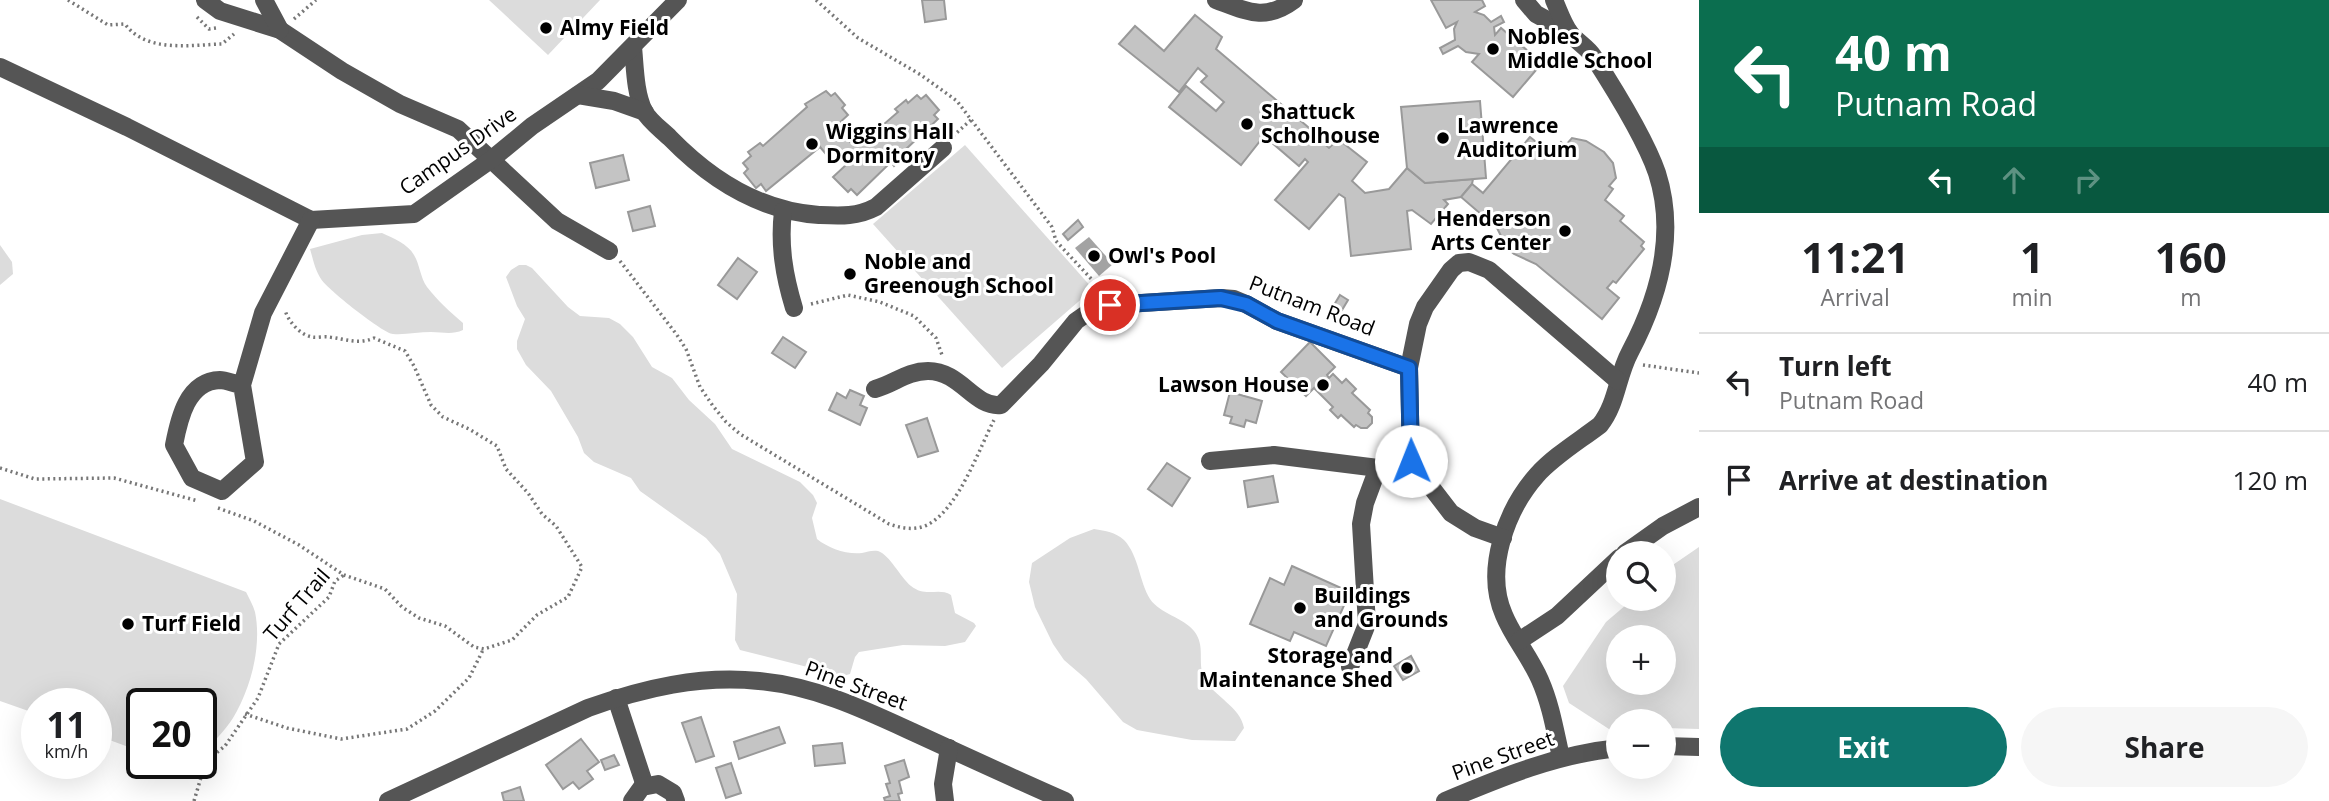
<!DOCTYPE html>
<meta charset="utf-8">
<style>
body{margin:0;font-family:"Open Sans",sans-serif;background:#f6f6f6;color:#202124;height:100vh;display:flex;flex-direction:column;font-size:26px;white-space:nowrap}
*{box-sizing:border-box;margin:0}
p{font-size:23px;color:#757577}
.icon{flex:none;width:38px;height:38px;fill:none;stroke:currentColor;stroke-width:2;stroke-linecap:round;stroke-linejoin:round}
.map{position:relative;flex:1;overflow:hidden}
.side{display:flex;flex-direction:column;background:#fff;width:630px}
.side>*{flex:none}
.top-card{background:#0b6e4f;color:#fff;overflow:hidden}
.controls{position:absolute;left:1606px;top:541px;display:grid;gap:14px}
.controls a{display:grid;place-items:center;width:70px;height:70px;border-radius:50%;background:#fff;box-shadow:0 7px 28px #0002;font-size:35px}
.speed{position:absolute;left:21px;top:688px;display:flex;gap:14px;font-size:35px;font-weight:700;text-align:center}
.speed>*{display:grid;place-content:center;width:91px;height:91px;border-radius:50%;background:#fff;box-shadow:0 7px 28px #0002;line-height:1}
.speed small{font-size:18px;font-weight:400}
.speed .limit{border:4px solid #111;border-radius:10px;background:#fff;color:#111}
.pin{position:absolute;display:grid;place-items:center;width:60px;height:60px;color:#fff;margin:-30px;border:4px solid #fff;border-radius:50%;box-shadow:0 2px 7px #0007}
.me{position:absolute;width:77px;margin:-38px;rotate:359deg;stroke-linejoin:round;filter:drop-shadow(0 0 5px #0008)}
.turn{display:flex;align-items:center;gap:24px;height:147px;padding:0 21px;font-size:32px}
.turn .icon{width:91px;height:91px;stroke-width:2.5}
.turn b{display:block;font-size:49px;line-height:60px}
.lanes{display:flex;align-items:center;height:66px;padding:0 21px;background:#0003;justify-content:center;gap:35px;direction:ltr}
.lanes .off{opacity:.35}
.eta{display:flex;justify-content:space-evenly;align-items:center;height:119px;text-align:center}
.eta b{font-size:42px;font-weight:700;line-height:49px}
.primary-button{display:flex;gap:14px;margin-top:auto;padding:14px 21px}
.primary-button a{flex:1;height:80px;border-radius:42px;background:#0f766e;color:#fff;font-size:28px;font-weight:700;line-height:80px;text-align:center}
.primary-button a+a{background:#f6f6f6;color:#202124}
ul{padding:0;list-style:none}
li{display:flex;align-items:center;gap:21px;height:98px;padding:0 21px;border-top:2px solid #e0e0e0}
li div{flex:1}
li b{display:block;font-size:26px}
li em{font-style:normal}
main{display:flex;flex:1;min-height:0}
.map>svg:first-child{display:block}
</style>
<main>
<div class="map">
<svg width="1699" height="801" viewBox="0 0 1699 801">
<rect width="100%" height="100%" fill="#fff"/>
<g fill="#dcdcdc" fill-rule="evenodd">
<polygon points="489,0 600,0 548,55"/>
<polygon points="965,145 1093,289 1002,368 873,224"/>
<path d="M 382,233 C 393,238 408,244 414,255 C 420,265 420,277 427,287 C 437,300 450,312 463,323 L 463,330 C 452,335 443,332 431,332 C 419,332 405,335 393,334 C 384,334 327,289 321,279 C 315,270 313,259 310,249 L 362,235 Z"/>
<polygon points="0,245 12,262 13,274 0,285"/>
<path d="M 519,265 L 526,265 L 532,268 L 568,307 L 580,316 L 609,318 L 620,324 L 633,337 L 652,367 L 672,378 L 689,400 L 715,424 L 732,449 L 800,482 L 813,495 L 817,503 L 812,518 L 817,539 C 828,548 847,555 862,553 C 868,552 871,550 878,551 C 890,555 900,577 911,586 C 926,598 938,587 951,595 L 955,613 L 974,623 L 976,626 L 965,642 L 945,646 L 903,645 L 859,652 L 855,657 L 850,674 L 843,676 L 740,650 L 735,640 L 737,594 L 720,554 L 706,538 L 640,491 L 631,478 L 594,462 L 584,453 L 578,437 L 551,391 L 526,365 L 517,349 L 517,341 L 525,319 L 517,306 L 506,277 L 511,270 Z"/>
<path d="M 0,499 L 246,592 C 249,598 253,605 255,612 C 262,646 251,688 233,718 C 225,731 212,743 201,755 L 201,704 L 142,704 L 142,752 L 96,735 L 96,704 L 37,704 L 37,714 L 0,701 Z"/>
<path d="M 1094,529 C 1106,531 1115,532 1124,540 C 1139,556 1139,581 1150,599 C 1160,614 1183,617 1194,631 C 1206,646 1197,662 1204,678 C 1214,697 1240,706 1244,728 L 1235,741 L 1192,740 L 1137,730 L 1123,722 L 1086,679 L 1064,660 L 1053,644 L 1035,607 L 1029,582 L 1032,563 L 1070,538 Z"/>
<path d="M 1699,547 L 1699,729 L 1664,728 L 1664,721 L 1619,721 L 1619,730 L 1612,731 L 1569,703 L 1563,686 L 1606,622 L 1633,599 L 1664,598 L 1664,571 ZM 1619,637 L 1664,637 L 1664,682 L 1619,682 Z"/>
</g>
<polygon fill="#a3a3a3" points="1089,237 1113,264 1099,276 1075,248"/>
<g fill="#c4c4c4" stroke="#999" stroke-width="2">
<polygon points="922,0 944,0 946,19 925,22"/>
<polygon points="1431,0 1482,0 1485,6 1475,12 1484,15 1491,22 1501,16 1504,22 1494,27 1495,35 1501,28 1542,63 1513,97 1472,62 1479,54 1466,52 1458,46 1443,54 1440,48 1455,40 1454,29 1457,22 1446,28"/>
<polygon points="1195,15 1222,37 1216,49 1321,138 1320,140 1329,148 1338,139 1367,162 1352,181 1365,193 1389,189 1407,168 1425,183 1473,179 1472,184 1461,197 1444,200 1448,204 1431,224 1412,210 1407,211 1411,249 1351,256 1345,198 1339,194 1309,229 1275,200 1308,162 1305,159 1299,166 1264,136 1241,165 1169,107 1186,86 1216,111 1224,102 1201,82 1207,76 1198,68 1179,92 1119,44 1135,26 1164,51"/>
<polygon points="826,91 831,96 835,93 845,105 842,108 848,115 836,126 850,142 854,139 860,145 898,112 895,109 906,100 908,103 917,95 921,99 926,95 939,110 934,115 938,119 904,151 906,154 894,166 891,162 857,195 851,189 848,192 833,177 846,165 838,156 832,161 820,147 766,191 761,184 756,188 744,173 748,169 743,163 751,156 748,152 760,143 763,146 807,107 805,104"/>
<polygon points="1480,101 1486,178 1425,183 1407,168 1401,107"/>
<polygon points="1530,137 1551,154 1561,142 1565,146 1572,138 1586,141 1604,152 1613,163 1616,178 1609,186 1613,189 1605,200 1624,216 1620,221 1644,242 1641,246 1644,249 1616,283 1613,281 1607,288 1619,298 1602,319 1536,264 1514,254 1507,248 1497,228 1461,197 1472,184 1483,193"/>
<polygon points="623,155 629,180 596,188 590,163"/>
<polygon points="650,206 655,226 633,231 628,212"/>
<polygon points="1078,220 1083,227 1068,240 1063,234"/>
<polygon points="738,258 757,272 737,299 718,285"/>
<polygon points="1340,295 1348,300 1342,310 1334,305"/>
<polygon points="783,337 806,352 795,368 772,353"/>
<polygon points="1310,342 1335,367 1327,375 1329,378 1333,374 1342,383 1346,379 1356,389 1352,393 1370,410 1368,413 1372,417 1372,423 1367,428 1361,428 1356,425 1354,427 1341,415 1338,418 1330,410 1333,407 1314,388 1306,396 1281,372"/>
<polygon points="850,390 864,396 860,405 867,408 860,425 829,410 837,393 846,398"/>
<polygon points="1230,392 1262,401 1256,423 1246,420 1244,427 1230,423 1232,417 1224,415"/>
<polygon points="927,418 938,451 918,457 906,425"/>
<polygon points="1167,463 1190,478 1172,506 1148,489"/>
<polygon points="1273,476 1278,502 1248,507 1244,481"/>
<polygon points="1292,566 1350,592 1326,646 1294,632 1290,641 1250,624 1270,578 1284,585"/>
<polygon points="1411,656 1419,671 1403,680 1394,666"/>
<polygon points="701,717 714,756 696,762 682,723"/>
<polygon points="779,727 785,743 739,759 734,742"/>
<polygon points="581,739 599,762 587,771 593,779 579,789 573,782 563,789 546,765"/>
<polygon points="842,743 845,763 815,766 813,746"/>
<polygon points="614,755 619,765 605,770 601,760"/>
<polygon points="904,760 909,777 899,781 902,793 898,794 900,801 885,801 884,798 890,796 886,784 890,783 885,766"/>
<polygon points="731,763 741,793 726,798 716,768"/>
<polygon points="520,787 524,801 504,801 502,793"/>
</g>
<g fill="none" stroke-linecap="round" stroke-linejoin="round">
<g stroke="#777" stroke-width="3.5" stroke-dasharray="2 3.5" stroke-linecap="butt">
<path d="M 68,0 L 108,25 L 125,24 C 146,53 190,45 222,44 L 234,34"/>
<polyline points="816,0 858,38 921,75 957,101 1052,227 1056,241 1096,284 1101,292"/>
<polyline points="197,17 209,29 216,28"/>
<polyline points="294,19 316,0"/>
<polyline points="953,136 972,119"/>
<path d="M 620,261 L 677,335 L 686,349 L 700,387 L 713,406 L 726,422 L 740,434 L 889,524 C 901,528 914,531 927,525 C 958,510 979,449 994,420"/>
<polyline points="811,304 848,295 880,302 914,316 936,338 942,355"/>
<polyline points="1643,365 1699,373"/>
<polyline points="0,468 35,479 114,478 198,501"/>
<path d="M 218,508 L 254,521 L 299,545 L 344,575 L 385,589 L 402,607 L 419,618 L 445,626 L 474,647 L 484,649 L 512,640 L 537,615 L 568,597 L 582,567 L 556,526 L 542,514 L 528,493 L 506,469 L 497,446 L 469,429 L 443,417 L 431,405 L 414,366 L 405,351 L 374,338 C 358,345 346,339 329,337 C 324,336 317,338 312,337 C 300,335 288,321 285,310"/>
<polyline points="245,714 287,728 341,739 407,729 435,711 469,678 483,650"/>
<polyline points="194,801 202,774 210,758 225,746 258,698 279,644 329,597 335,581 344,575"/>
</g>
<g stroke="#555" stroke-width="18">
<polyline points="205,0 220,11 280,30 342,71 400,104 458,129 557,221 609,251"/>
<polyline points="264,0 280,30"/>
<path d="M 1216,0 C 1246,11 1265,22 1294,0"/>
<polyline points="1524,0 1536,14 1569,32"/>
<path d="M 1554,0 C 1559,11 1563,24 1570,33 C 1577,42 1587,47 1593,56 C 1613,87 1645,138 1657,173 C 1677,235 1659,297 1630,352 C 1617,376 1617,404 1600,425 C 1579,441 1554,456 1537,475 C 1506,510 1484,570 1504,615 C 1513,637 1530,657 1540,680 C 1551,705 1555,731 1561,757"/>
<path d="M 633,47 C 635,67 635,93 644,111 C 649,121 662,130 670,138 C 711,180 760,211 819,215 C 841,216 857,217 876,207 L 943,148"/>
<polyline points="0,67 127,127 311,220 414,214 492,159 532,126 598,81 678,0"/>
<polyline points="578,95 614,101 645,112"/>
<path d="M 783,211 C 779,245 784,275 794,308"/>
<path d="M 242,385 C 235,384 226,380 220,380 C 187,381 179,419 174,445 L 192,478 L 222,491 L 255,462 L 242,385 L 263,313 L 311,220"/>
<path d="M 875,389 C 894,384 907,371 928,371 C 961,371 974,408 1001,405 L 1041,364 L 1076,321 L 1086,314 L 1110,305 L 1221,298 L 1234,299 L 1246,304 L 1277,321 L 1409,368"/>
<polyline points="1210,461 1274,455 1378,468 1411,461"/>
<polyline points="1503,538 1475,528 1451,513 1411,461 1409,368 1418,324 1425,307 1451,270 1459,263 1469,262 1489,270 1618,381"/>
<polyline points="1625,553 1663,526 1699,507"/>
<polyline points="1519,641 1557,616 1619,558"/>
<polyline points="1350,667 1367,624 1361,524 1365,503 1378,468"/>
<polyline points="616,698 645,786"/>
<polyline points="1664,746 1699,747"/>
<path d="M 388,801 L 588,708 C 644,688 700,675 759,681 C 815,686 865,710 915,733 C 965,756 1015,779 1065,801"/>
<polyline points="632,801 642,787 658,784 673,793 676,801"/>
<polyline points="945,801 943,784 949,748"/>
<path d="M 1445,801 C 1502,777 1557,754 1619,748"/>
</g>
</g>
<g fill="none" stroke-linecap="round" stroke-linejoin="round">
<g stroke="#114b97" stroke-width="18">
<polyline id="route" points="1110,305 1221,298 1246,304 1277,321 1409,368 1411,461"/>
</g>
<use href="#route" stroke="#1a73e8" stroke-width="12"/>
</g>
<g fill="#000" stroke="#fff" stroke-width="2.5">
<circle cx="546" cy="28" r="7"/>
<circle cx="1493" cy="49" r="7"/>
<circle cx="1247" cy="124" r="7"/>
<circle cx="1443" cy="138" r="7"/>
<circle cx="812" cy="144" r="7"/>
<circle cx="1565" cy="231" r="7"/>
<circle cx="1094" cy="256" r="7"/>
<circle cx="850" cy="274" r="7"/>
<circle cx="1323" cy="385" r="7"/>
<circle cx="1300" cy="608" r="7"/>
<circle cx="128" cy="624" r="7"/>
<circle cx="1407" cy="668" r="7"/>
</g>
<g text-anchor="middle" stroke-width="6" stroke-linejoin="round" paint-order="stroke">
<g font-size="21" font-weight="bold" fill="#000" stroke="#fff" text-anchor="start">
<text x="560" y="35">Almy Field</text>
<text x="1507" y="44">Nobles<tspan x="1507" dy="24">Middle School</tspan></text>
<text x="1261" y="119">Shattuck<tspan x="1261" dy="24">Scholhouse</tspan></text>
<text x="1457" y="133">Lawrence<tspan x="1457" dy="24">Auditorium</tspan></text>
<text x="826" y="139">Wiggins Hall<tspan x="826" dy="24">Dormitory</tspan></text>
<text x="1551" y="226" text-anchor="end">Henderson<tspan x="1551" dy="24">Arts Center</tspan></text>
<text x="1108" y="263">Owl's Pool</text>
<text x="864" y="269">Noble and<tspan x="864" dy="24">Greenough School</tspan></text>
<text x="1309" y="392" text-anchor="end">Lawson House</text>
<text x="1314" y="603">Buildings<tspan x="1314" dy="24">and Grounds</tspan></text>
<text x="142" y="631">Turf Field</text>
<text x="1393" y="663" text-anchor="end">Storage and<tspan x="1393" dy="24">Maintenance Shed</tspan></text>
</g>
<g font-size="21" fill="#000" stroke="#fff">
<text transform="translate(458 151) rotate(-35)" y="7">Campus Drive</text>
<text transform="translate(1312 306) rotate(21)" y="7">Putnam Road</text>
<text transform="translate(297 605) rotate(-49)" y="7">Turf Trail</text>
<text transform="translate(856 686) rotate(20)" y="7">Pine Street</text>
<text transform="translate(1503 756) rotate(-20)" y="7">Pine Street</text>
</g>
</g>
</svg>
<div class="controls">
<a><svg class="icon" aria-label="search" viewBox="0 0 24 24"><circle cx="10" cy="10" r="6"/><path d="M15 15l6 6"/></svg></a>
<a>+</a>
<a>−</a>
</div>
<div class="speed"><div>11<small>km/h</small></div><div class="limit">20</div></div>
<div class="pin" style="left:1110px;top:305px;background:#d93025"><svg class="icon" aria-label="arrive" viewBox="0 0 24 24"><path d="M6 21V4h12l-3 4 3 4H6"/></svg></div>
<svg class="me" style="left:1411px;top:461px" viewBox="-20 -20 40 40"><circle r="19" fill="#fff"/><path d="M0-13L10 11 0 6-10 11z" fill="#1a73e8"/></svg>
</div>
<section class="side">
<div class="top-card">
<div class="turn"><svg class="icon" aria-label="left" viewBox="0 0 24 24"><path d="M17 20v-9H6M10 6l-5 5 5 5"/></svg><div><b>40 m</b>Putnam Road</div></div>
<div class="lanes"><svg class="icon" aria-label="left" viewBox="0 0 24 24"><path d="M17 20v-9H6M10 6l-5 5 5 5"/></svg><svg class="icon off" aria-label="ahead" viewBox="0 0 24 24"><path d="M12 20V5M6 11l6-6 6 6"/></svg><svg class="icon off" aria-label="right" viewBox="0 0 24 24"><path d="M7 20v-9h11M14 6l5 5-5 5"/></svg></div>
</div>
<div class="eta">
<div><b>11:21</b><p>Arrival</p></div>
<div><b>1</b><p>min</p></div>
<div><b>160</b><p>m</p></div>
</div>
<ul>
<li><svg class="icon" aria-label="left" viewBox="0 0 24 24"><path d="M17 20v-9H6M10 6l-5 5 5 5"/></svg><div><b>Turn left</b><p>Putnam Road</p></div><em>40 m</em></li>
<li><svg class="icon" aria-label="arrive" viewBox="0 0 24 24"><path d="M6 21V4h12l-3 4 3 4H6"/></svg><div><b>Arrive at destination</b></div><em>120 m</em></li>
</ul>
<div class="primary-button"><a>Exit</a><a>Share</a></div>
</section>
</main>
